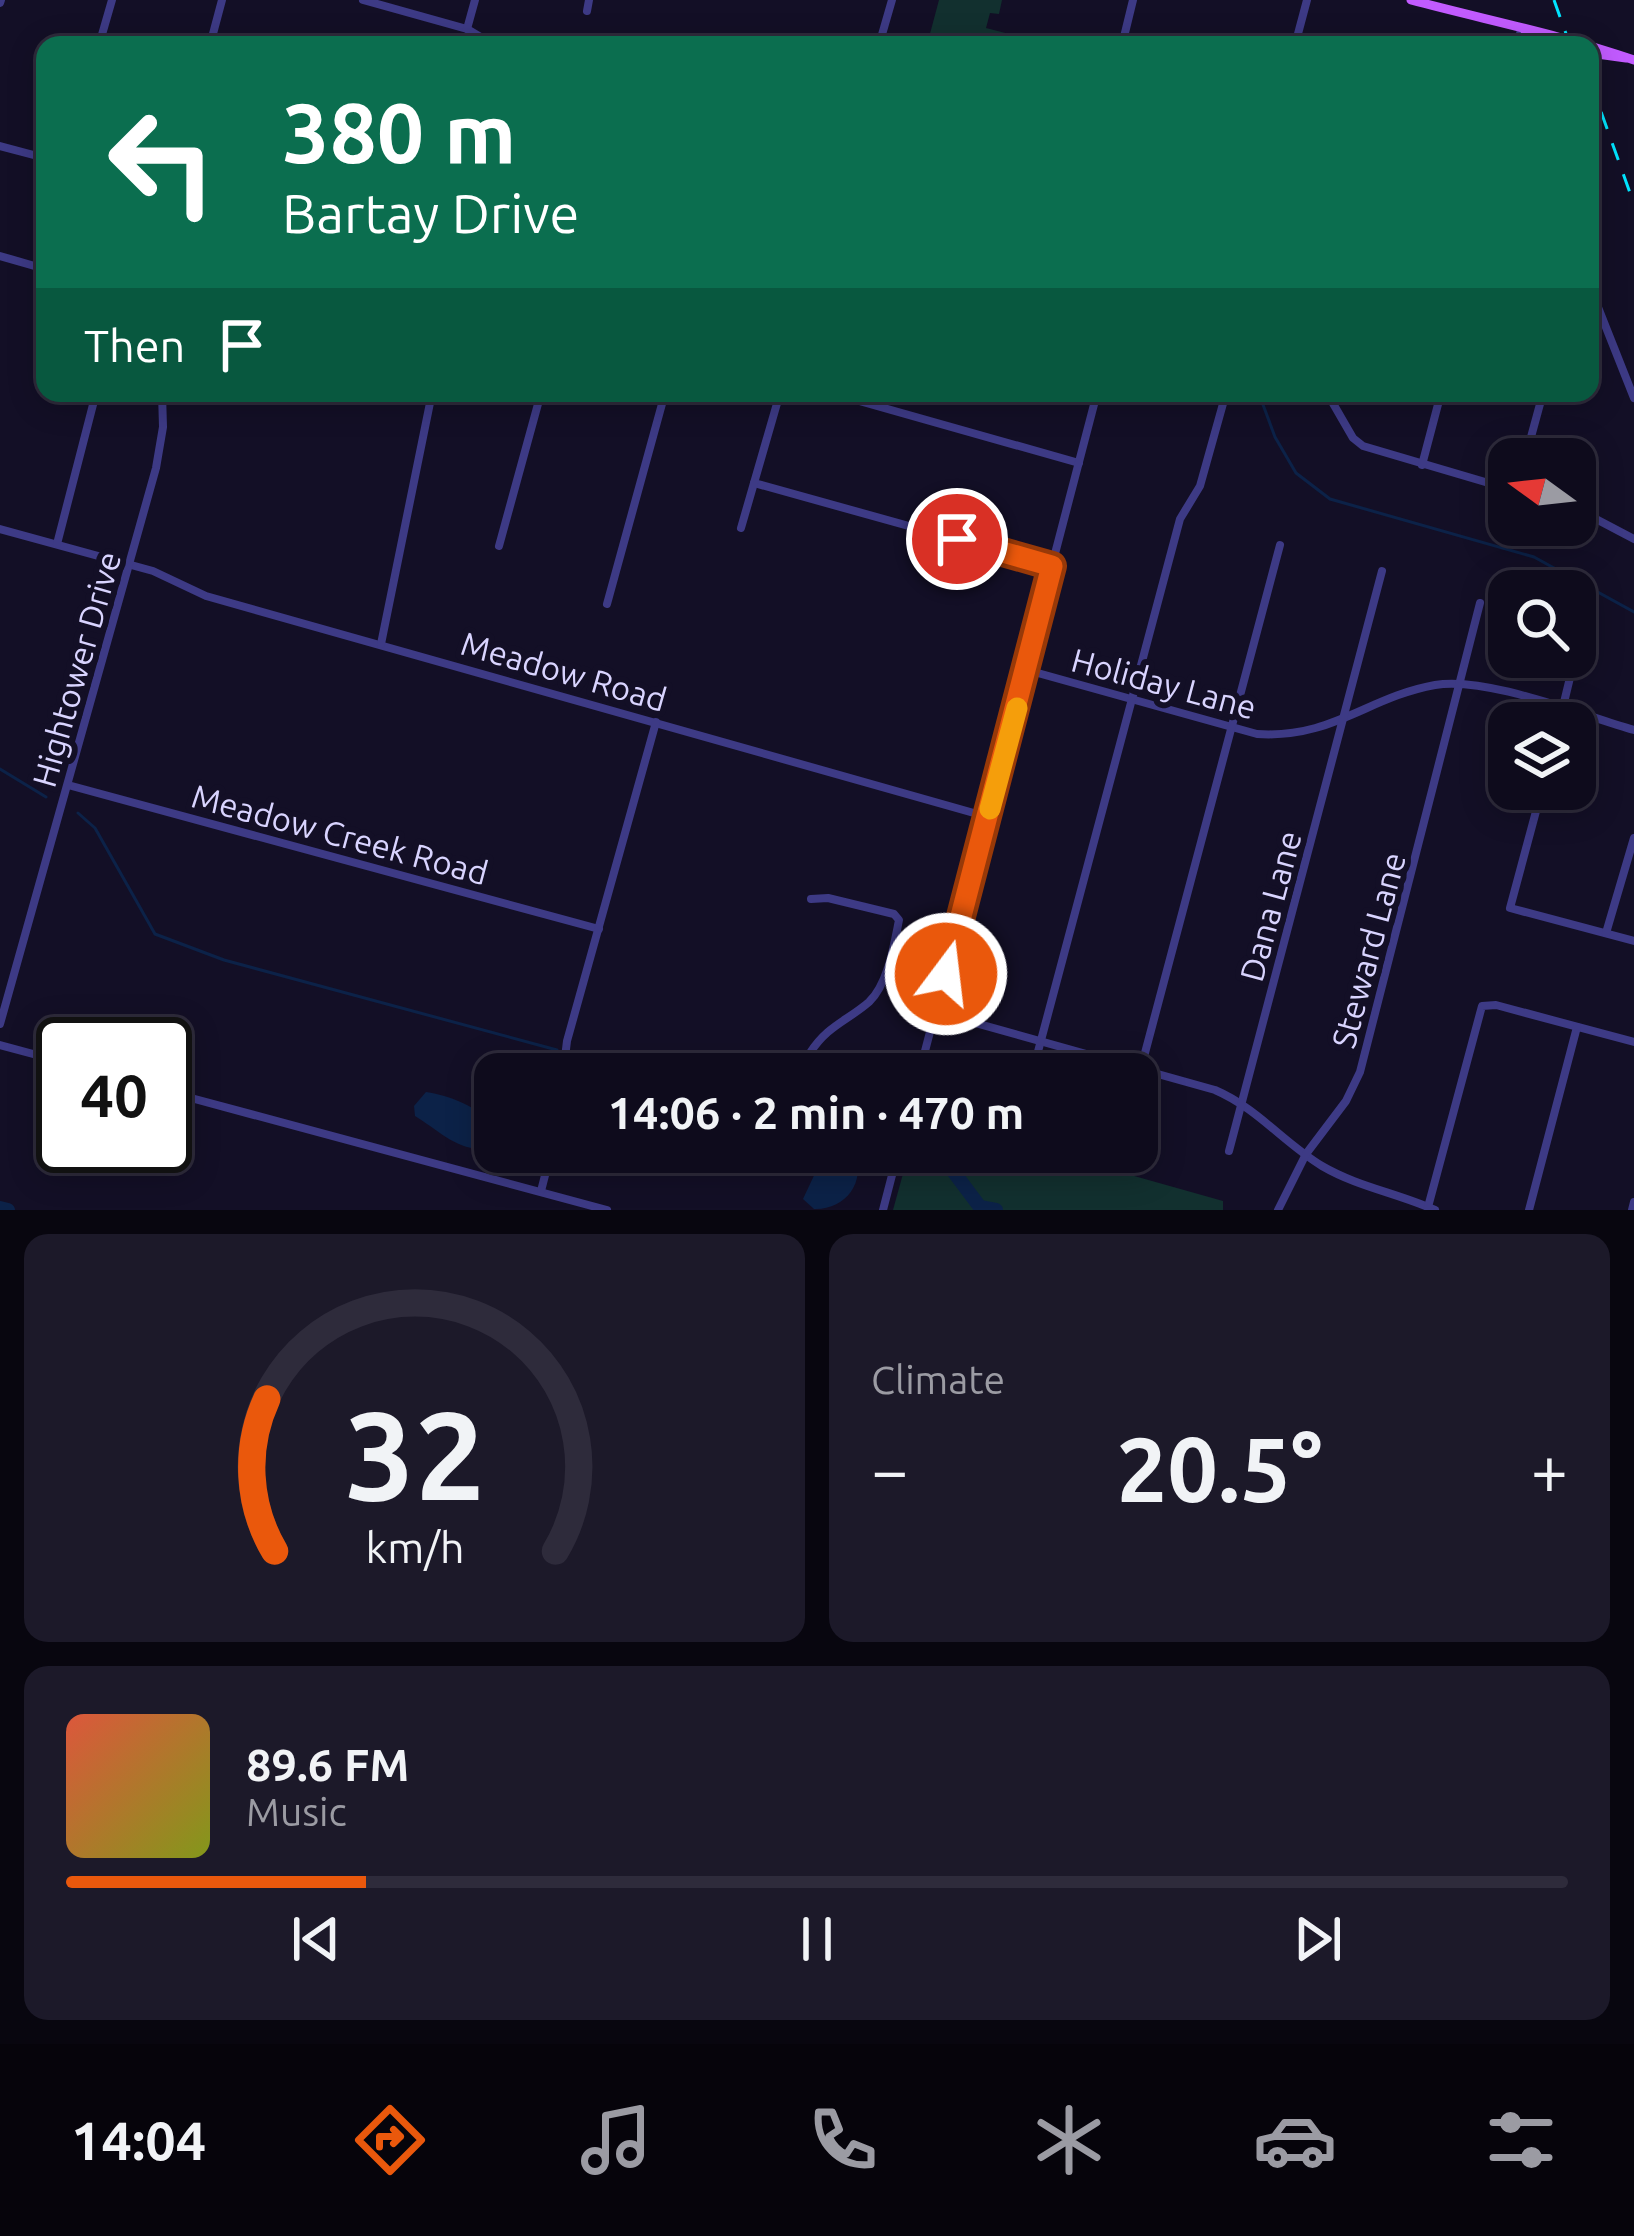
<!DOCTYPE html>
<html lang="en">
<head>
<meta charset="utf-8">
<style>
	:root { --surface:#0e0b1c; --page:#1c1929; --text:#f1f3f6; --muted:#9b9ba3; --line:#2e2b3b; --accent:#ea580c }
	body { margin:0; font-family:Ubuntu,sans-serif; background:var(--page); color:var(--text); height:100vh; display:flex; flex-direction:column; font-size:45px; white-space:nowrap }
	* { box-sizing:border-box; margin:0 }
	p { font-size:39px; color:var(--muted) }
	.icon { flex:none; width:66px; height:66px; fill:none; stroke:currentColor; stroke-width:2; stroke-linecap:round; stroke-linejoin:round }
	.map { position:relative; height:1210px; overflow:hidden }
	.side { display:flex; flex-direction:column; gap:24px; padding:24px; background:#08060f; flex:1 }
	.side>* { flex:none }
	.banner { position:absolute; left:36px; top:36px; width:1563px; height:366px; border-radius:24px; box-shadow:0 6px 30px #0003,0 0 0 3px var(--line); background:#0b6e4f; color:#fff; overflow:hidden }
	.needle { width:78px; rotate:285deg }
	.tools { position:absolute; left:1488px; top:438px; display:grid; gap:24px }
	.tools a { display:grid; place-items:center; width:108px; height:108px; border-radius:24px; background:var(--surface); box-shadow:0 6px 30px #0003,0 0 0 3px var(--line); font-size:60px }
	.speed { position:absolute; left:36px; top:1017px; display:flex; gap:24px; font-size:60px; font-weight:700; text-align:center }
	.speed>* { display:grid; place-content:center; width:156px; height:156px; border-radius:50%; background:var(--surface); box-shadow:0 6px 30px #0003,0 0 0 3px var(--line); line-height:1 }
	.speed .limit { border:6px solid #111; border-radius:18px; background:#fff; color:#111 }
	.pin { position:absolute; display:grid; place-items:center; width:102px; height:102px; color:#fff; margin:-51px; border:6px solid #fff; border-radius:50%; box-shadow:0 3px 12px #0007 }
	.me { position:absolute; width:132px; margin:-66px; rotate:15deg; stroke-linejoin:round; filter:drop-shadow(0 0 9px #0008) }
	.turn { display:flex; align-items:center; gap:42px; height:252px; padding:0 48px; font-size:54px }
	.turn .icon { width:156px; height:156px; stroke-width:2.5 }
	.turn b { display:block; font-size:84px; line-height:102px }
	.then { display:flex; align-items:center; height:114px; padding:0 48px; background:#0003; gap:24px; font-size:45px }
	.big { font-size:90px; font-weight:700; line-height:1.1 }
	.side .widget { flex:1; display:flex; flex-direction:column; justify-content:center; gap:18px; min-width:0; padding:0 42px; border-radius:24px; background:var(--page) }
	.side .dial { align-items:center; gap:0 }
	.dial svg { height:312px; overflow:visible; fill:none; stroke:var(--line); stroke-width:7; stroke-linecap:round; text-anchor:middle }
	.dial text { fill:var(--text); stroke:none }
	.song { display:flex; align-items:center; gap:36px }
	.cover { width:144px; height:144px; border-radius:18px; background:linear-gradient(135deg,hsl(10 70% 55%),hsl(70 70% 35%)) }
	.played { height:12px; border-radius:6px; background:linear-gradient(90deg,var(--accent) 20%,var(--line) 20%) }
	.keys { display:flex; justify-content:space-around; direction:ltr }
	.heat { display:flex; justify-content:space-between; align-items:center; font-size:66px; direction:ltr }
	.side .tiles { flex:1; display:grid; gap:24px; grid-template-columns:1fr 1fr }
	.widget:last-child { grid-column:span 2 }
	.trip { position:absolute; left:474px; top:1053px; width:684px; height:120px; border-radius:24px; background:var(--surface); box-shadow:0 6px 30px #0003,0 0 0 3px var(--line); font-weight:700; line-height:120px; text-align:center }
	.tabs { display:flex; height:192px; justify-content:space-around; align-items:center; background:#06040b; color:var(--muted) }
	.tabs .icon { width:84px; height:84px }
	.tabs .on { color:var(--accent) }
	.tabs b { font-size:54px; color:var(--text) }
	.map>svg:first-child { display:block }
	.green { fill:#12302f }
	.water { fill:#0c2248 }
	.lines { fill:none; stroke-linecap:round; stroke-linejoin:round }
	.stream { stroke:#0c2248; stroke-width:3 }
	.river { stroke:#0c2248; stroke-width:14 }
	.minor { stroke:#3d3a85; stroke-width:8 }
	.major { stroke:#c25bff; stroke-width:9 }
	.rail { stroke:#00e5ff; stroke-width:3; stroke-dasharray:18 15; stroke-linecap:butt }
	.route-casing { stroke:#983908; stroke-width:30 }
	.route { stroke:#ea580c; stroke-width:21 }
	.slow { stroke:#f59e0b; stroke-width:21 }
	.labels { text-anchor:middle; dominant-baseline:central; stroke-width:12; stroke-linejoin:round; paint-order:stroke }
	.street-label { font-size:33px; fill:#d9d4ff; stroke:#130f26 }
</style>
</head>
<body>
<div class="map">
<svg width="1634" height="1210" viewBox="0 0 1634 1210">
	<rect width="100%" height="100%" fill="#130f26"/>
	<g class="green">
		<path d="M939,0H1002L999,14L990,13L986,28L1052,45H927Z"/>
		<path d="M909,1152H1049L1223,1201V1210H893Z"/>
	</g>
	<g class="water">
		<path d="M426,1092C451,1096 479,1107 495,1127L494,1146C463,1157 440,1131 415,1116L414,1106Z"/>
		<path d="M825,1152L854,1153C867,1182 845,1210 814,1209L803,1199Z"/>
	</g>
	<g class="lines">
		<g class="stream">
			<path d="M1252,393L1262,402L1275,437L1296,473L1330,499L1534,557L1634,612"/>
			<path d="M0,769L46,797"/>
			<path d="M78,813L95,828L155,934L224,960L557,1050"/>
			<path d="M577,1052L658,1074"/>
		</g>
		<g class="river">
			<path d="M930,1152L941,1155L980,1207L996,1210"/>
			<path d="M0,1208L8,1210"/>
		</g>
		<g class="minor">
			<path d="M363,0L467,29L494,45"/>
			<path d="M0,3L1,0"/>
			<path d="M587,11L589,0"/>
			<path d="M467,29L475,0"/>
			<path d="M99,45L112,0"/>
			<path d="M210,45L222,0"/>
			<path d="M879,45L892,0"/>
			<path d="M1122,45L1133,0"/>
			<path d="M1295,45L1307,0"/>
			<path d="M1517,45L1521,30"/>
			<path d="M0,146L45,158"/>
			<path d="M0,256L45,269"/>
			<path d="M1590,287L1634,398"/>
			<path d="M831,393L1079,463"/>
			<path d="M1327,393L1353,438L1363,446L1509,489"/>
			<path d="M1525,459L1543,393"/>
			<path d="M1422,465L1441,393"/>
			<path d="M754,483L1053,566"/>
			<path d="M1575,508L1634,539"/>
			<path d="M741,528L780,393"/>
			<path d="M0,529L153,571L206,596L988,817"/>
			<path d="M57,544L96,393"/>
			<path d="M499,546L541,393"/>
			<path d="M607,604L665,393"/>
			<path d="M381,644L432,393"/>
			<path d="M1027,670L1257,734C1332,739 1368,697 1435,685C1487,676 1581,715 1634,730"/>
			<path d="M1559,723L1575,657"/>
			<path d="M68,785L599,929"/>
			<path d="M1542,789L1510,908L1634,941"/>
			<path d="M811,899L828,898L894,914L899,920C894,945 888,984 869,1002C847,1021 827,1026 810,1053L811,1061L849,1074"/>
			<path d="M1606,933L1634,838"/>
			<path d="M936,1012L1215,1090C1257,1108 1284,1143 1322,1166C1358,1187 1397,1193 1435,1210"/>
			<path d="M0,1024L156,468L163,427L162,393"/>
			<path d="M0,1045L63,1062"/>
			<path d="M563,1074L567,1041L656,722"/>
			<path d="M919,1074L1097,393"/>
			<path d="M1032,1074L1180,519L1200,486L1226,393"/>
			<path d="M1137,1083L1280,545"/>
			<path d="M165,1091L607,1210"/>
			<path d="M1229,1151L1382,571"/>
			<path d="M541,1191L551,1152"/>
			<path d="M1428,1207L1482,1006L1496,1005L1634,1042"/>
			<path d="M883,1210L898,1152"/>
			<path d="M1278,1210L1306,1154L1346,1101L1360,1072L1480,603"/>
			<path d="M1529,1210L1577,1027"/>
			<path d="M1632,1210L1634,1202"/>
		</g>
		<g class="major">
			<path d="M1411,0C1486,20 1562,35 1634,60"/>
			<path d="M1525,31L1532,37L1562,45"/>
			<path d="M1590,53L1626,58"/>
		</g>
		<g class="rail">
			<path d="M1554,0L1570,45"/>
			<path d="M1590,81L1634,204"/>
		</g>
	</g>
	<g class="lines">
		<g class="route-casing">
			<path id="route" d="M946,974L1052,566L957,539"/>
		</g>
		<use href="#route" class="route"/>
		<path class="slow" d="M990,809L1017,708"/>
	</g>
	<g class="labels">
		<g class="street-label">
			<text transform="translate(76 669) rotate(-74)">Hightower Drive</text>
			<text transform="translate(564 671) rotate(16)">Meadow Road</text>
			<text transform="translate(1164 683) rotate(15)">Holiday Lane</text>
			<text transform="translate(340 834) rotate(15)">Meadow Creek Road</text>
			<text transform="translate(1270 906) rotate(-75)">Dana Lane</text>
			<text transform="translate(1368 950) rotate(-75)">Steward Lane</text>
		</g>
	</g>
</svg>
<div class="tools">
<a><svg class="needle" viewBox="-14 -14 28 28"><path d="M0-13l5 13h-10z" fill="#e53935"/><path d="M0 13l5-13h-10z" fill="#9b9ba3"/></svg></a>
<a><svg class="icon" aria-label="search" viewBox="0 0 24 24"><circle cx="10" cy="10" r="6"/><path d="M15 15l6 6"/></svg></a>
<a><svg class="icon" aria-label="layers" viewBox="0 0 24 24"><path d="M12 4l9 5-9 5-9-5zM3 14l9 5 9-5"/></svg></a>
</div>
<div class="speed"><div class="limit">40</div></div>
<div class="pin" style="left:957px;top:539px;background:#d93025"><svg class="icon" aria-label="arrive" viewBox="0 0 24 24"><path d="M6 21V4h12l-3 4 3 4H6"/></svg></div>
<svg class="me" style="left:946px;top:974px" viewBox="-20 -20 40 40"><circle r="17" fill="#ea580c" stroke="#fff" stroke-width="3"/><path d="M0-11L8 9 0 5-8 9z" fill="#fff"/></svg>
<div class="trip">14:06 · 2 min · 470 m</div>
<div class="banner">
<div class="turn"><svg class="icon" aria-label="left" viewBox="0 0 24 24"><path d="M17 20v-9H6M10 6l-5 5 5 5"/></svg><div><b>380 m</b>Bartay Drive</div></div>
<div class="then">Then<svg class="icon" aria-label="arrive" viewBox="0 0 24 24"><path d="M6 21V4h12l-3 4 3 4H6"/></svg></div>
</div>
</div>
<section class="side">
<div class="tiles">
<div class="widget dial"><svg viewBox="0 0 100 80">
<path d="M14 69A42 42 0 1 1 86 69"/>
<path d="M14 69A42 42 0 0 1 12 30" stroke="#ea580c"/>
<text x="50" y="56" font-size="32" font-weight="700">32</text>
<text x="50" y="72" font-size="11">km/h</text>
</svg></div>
<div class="widget"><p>Climate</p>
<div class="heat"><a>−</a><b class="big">20.5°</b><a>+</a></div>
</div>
<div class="widget">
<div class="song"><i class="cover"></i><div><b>89.6 FM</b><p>Music</p></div></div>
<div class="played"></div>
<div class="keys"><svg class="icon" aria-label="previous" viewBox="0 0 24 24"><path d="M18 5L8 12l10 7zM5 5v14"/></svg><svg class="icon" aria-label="pause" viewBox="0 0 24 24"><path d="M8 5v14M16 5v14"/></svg><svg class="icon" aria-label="next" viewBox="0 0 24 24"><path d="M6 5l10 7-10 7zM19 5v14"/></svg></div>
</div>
</div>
</section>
<nav class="tabs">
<b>14:04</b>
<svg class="icon on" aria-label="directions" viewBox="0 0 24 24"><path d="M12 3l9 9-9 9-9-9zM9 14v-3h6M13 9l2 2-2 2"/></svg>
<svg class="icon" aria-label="music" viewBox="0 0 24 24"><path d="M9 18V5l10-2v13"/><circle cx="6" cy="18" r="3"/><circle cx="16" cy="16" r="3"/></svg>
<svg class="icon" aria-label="phone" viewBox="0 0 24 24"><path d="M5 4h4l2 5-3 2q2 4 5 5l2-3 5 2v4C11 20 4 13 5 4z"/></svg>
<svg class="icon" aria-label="climate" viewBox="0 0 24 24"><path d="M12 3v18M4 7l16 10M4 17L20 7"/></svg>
<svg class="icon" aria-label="car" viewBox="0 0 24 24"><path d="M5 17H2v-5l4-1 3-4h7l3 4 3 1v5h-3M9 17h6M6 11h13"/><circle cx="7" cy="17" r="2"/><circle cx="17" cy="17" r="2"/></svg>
<svg class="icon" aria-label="filters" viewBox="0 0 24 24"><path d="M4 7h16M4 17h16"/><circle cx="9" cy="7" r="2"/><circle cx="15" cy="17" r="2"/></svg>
</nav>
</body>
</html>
